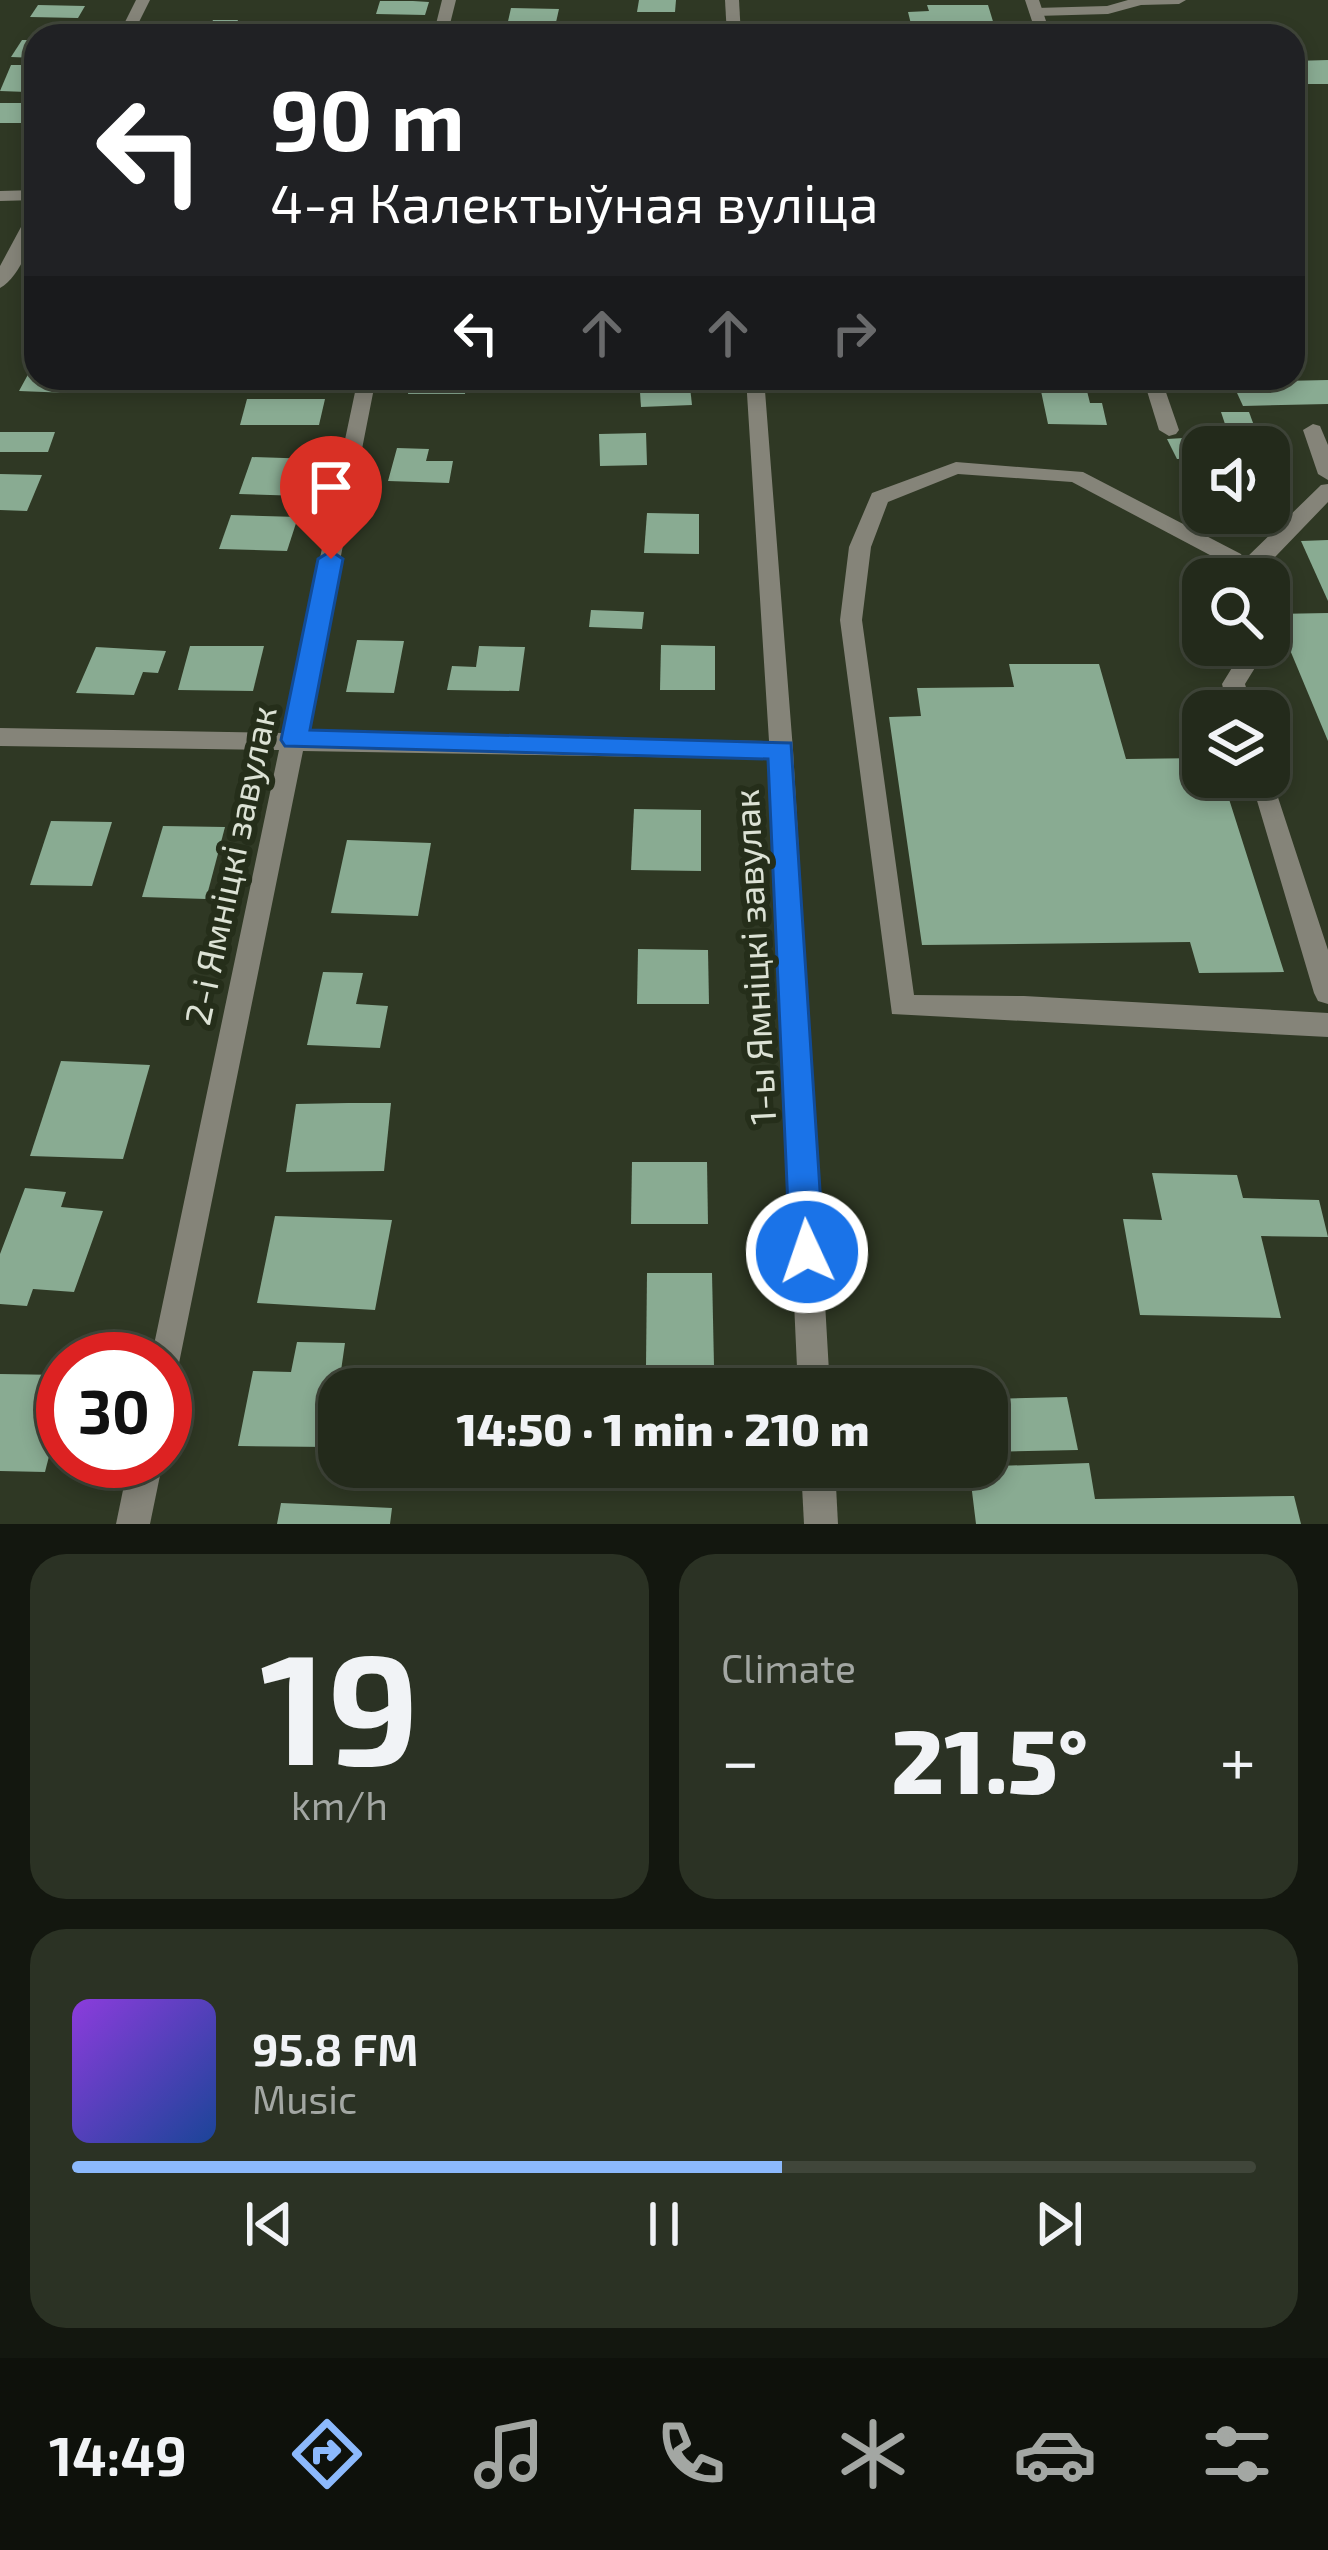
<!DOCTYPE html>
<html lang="en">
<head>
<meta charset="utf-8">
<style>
	:root { --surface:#232a1b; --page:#2b3224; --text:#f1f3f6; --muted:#a3a7a3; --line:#40463a; --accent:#8cb9fc }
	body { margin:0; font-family:"Exo 2",sans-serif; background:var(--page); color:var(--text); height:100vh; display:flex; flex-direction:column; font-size:45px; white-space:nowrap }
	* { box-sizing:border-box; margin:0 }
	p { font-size:39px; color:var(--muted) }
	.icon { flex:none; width:66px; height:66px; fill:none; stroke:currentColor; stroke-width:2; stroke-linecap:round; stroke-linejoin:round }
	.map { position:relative; height:1524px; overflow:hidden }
	.details { display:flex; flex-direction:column; gap:30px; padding:30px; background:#13170f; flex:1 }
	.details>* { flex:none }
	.guide { position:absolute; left:24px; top:24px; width:1281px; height:366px; border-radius:36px; box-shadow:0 6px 18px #0003,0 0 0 3px var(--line); background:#202124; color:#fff; overflow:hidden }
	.buttons { position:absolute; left:1182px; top:426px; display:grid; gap:24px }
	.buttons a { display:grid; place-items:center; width:108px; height:108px; border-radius:24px; background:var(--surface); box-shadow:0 6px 18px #0003,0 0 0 3px var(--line); font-size:60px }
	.speed { position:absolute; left:36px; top:1332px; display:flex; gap:24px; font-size:60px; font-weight:700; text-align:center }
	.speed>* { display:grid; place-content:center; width:156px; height:156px; border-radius:50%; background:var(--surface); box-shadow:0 6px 18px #0003,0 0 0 3px var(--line); line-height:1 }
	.speed .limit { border:18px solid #d22; background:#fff; color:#111 }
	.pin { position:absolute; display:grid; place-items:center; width:102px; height:102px; color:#fff; margin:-123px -51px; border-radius:50% 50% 50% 0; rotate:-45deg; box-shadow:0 0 12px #0007 }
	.pin .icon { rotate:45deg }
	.me { position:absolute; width:132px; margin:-66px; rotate:357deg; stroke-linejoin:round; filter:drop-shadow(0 0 9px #0008) }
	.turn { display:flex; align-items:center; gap:42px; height:252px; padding:0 48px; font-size:54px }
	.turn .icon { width:156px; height:156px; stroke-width:2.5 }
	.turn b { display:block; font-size:84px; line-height:102px }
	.lanes { display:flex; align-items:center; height:114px; padding:0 48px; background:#0003; justify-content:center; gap:60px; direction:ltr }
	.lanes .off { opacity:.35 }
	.big { font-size:90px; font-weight:800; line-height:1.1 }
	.details .tile { flex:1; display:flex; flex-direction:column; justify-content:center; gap:18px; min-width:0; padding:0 42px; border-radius:36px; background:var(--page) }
	.details .dial { align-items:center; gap:0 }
	.dial b { font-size:156px; line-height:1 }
	.song { display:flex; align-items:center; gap:36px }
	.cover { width:144px; height:144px; border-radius:18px; background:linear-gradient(135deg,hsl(270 70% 55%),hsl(220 70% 35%)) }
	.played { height:12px; border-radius:6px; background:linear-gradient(90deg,var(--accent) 60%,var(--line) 60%) }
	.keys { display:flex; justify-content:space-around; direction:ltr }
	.heat { display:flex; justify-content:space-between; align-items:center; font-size:66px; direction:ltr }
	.details .tiles { flex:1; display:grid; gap:30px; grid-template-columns:1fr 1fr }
	.tile:last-child { grid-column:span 2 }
	.trip { position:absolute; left:318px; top:1368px; width:690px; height:120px; border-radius:36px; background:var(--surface); box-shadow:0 6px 18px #0003,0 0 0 3px var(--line); font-weight:800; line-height:120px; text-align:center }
	.tab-bar { display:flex; height:192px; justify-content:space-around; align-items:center; background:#0e110b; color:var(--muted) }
	.tab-bar .icon { width:84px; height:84px }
	.tab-bar .on { color:var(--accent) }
	.tab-bar b { font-size:54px; color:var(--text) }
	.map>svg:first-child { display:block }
	.building { fill:#89ab92 }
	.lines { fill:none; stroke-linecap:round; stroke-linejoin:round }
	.service { fill:#858479; fill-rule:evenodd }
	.minor { fill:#858479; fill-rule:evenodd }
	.route { fill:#1a73e8; stroke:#114b97; stroke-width:3 }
	.labels { text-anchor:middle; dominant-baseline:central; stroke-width:12; stroke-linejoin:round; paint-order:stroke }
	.street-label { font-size:36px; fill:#dce2d5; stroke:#252e1a }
</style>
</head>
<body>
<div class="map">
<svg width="1328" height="1524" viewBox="0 0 1328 1524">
	<rect width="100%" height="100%" fill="#2f3824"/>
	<g class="building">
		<path d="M639,0H676L675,12H637Z"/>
		<path d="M380,1H413L429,2L425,15L376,14Z"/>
		<path d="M38,5L85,6L78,18L30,17Z"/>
		<path d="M927,5H988L995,28H912L908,12L929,11Z"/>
		<path d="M511,8L559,9L554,31L506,30Z"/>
		<path d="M213,20H238L231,36H187L191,28H209Z"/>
		<path d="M374,22H425L422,36H371Z"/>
		<path d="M633,22L677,26L676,36L632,33Z"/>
		<path d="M762,23H789L791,36H763Z"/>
		<path d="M1268,23L1276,36H1120L1114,25Z"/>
		<path d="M22,40H36V58L11,57Z"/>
		<path d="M1328,60V84H1297L1293,61Z"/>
		<path d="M11,65H36V85L27,92L0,91Z"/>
		<path d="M0,103H34L22,123H0Z"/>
		<path d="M31,369H36V378H76L69,393L19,391Z"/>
		<path d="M410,378H466L465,394H408Z"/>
		<path d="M639,378H689L692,405L641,407Z"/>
		<path d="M1328,380V404L1243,406L1232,382Z"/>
		<path d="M1041,391H1087L1090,403H1102L1107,425L1048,424Z"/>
		<path d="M247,399H325L319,425H240Z"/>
		<path d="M1221,412H1249L1256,431L1227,430Z"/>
		<path d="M0,432H55L48,452H0Z"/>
		<path d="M646,433L647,465L600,466L599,434Z"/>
		<path d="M1201,437L1206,447L1203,458L1177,459L1167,439Z"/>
		<path d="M397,448L429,449L426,461H453L449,483L388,481Z"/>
		<path d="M252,457L314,459L303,496L239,494Z"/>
		<path d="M0,474L42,475L27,511L0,510Z"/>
		<path d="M647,513L699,514V554L644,553Z"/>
		<path d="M231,515L298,517L287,551L219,549Z"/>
		<path d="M1328,540V601L1301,541Z"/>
		<path d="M591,610L644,612L642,629L589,627Z"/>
		<path d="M1328,613V741L1275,614Z"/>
		<path d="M357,640L404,641L394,693L346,692Z"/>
		<path d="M661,645L715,646V690H660Z"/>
		<path d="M190,646H264L253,691L178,690Z"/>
		<path d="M479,646L525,647L519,691L447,690L452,666L476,667Z"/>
		<path d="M96,647L166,651L158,673L143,672L134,695L76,693Z"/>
		<path d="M1009,664H1099L1126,759L1203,758V777H1222L1284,972L1199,973L1190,942L922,945L889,717L921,716L917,688L1014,687Z"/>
		<path d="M634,809L701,810V871L631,870Z"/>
		<path d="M51,821L112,822L92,886L30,885Z"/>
		<path d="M163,826L225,827L206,899L142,897Z"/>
		<path d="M347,840L431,843L418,916L331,913Z"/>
		<path d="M638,949L708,950L709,1004H637Z"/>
		<path d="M323,972L363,973L356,1004L388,1006L380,1048L307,1045Z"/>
		<path d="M61,1061L150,1065L123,1159L30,1156Z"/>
		<path d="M348,1103H391L384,1171L286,1172L296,1104Z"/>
		<path d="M632,1162H707L708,1224H631Z"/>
		<path d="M1152,1173L1237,1175L1243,1198L1319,1200L1328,1237L1261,1236L1281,1318L1140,1315L1123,1219L1162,1220Z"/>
		<path d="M25,1188L66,1192L61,1207L103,1211L74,1292L33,1289L27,1306L0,1304V1254Z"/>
		<path d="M275,1216L392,1220L375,1310L257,1303Z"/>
		<path d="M647,1273H712L714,1366H646Z"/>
		<path d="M297,1342L345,1343L330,1447L238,1446L253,1371L291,1372Z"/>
		<path d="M0,1374L63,1375V1401L45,1472L0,1471Z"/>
		<path d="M1067,1397L1078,1450L987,1452V1399Z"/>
		<path d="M1089,1463L1095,1499L1294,1496L1301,1524H976L969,1467Z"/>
		<path d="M281,1503L350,1506L392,1508L390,1524H277Z"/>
	</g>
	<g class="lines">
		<g class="service">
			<path d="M1128,0H1186L1179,4L1141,5L1108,14L1036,16L1029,12L1036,8L1107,6Z"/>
			<path d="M1313,424L1320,426L1328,445V480L1318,474L1303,430Z"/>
			<path d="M956,462L1083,472L1241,554L1244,560L1321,485L1328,484V502L1254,579H1232L1225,563L1072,482L958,474L888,502L871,547L862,620L914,995L1024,996L1328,1013V1037L892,1014L840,620L849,547L872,493Z"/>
			<path d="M1246,645H1269L1245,684L1253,711H1229L1222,684Z"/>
			<path d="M1269,770L1328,950V1004L1318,1001L1314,993L1250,777H1269Z"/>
		</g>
		<g class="minor">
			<path d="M136,0H150L132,36H118Z"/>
			<path d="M442,0H456L447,36H433Z"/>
			<path d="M725,0H739L741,36H727Z"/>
			<path d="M1025,0H1039L1051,36H1037Z"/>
			<path d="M36,190V200L0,201V191Z"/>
			<path d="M36,209C36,233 22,276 0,288V266L28,214Z"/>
			<path d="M358,378H376L306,733L769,741L746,378H764L793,750L830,1389H798L769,759L303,751L176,1378L165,1383V1359H151L279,750L0,746V728L283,733Z"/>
			<path d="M1143,378H1161L1179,430L1176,434L1169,436L1159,430Z"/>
			<path d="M129,1461H163L150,1524H116Z"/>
			<path d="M801,1467H835L838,1524H804Z"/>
		</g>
	</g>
	<path class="route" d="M331,551L343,559L310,730L791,743L824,1252L819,1263L807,1268L795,1263L790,1252L768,759L285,746L281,740L318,559Z"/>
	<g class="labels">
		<g class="street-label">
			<text transform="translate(229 865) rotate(-78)">2-і Ямніцкі завулак</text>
			<text transform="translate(753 957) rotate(-93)">1-ы Ямніцкі завулак</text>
		</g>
	</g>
</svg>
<div class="buttons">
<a><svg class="icon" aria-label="sound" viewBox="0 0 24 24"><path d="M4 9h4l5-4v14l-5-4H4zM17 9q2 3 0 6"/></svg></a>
<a><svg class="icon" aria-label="search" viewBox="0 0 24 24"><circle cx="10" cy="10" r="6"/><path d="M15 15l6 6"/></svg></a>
<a><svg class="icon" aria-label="layers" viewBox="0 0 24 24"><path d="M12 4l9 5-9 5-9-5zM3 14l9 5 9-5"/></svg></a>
</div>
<div class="speed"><div class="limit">30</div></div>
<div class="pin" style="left:331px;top:559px;background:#d93025"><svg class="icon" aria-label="arrive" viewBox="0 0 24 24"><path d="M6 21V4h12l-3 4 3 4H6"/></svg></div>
<svg class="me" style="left:807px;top:1252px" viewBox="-20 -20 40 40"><circle r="17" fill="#1a73e8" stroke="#fff" stroke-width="3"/><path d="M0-11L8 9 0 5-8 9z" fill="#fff"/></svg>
<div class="trip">14:50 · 1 min · 210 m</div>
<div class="guide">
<div class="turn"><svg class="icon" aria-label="left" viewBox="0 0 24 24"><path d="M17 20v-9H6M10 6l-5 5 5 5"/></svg><div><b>90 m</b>4-я Калектыўная вуліца</div></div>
<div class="lanes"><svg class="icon" aria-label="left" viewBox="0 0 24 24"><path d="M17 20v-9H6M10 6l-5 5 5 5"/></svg><svg class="icon off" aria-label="ahead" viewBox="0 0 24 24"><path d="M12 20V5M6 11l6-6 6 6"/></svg><svg class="icon off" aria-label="ahead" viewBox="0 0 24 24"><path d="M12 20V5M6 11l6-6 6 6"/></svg><svg class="icon off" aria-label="right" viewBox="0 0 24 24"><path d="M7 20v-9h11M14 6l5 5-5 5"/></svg></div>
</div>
</div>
<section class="details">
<div class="tiles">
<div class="tile dial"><b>19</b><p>km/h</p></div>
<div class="tile"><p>Climate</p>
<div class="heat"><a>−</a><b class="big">21.5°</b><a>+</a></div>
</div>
<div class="tile">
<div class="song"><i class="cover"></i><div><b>95.8 FM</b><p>Music</p></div></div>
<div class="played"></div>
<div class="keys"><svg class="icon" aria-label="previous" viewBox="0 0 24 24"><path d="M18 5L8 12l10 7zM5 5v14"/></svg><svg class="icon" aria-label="pause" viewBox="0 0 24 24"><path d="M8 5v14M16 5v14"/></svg><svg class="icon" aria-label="next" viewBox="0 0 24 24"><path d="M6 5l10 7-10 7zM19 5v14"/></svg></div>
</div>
</div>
</section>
<nav class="tab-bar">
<b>14:49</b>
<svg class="icon on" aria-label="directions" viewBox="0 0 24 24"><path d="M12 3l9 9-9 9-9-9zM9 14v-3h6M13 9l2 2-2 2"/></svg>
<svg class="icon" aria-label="music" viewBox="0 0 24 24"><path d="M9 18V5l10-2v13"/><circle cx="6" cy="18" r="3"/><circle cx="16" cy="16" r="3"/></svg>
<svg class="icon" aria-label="phone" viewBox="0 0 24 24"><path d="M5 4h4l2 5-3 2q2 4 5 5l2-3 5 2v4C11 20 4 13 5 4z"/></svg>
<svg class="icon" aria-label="climate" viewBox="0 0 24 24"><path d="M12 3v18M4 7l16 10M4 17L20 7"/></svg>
<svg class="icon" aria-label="car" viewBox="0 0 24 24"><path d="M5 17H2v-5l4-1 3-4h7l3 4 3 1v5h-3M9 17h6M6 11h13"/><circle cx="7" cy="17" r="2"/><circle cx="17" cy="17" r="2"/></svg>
<svg class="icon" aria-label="filters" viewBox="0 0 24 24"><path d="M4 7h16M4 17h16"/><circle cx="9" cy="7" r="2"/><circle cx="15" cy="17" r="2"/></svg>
</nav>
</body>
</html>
